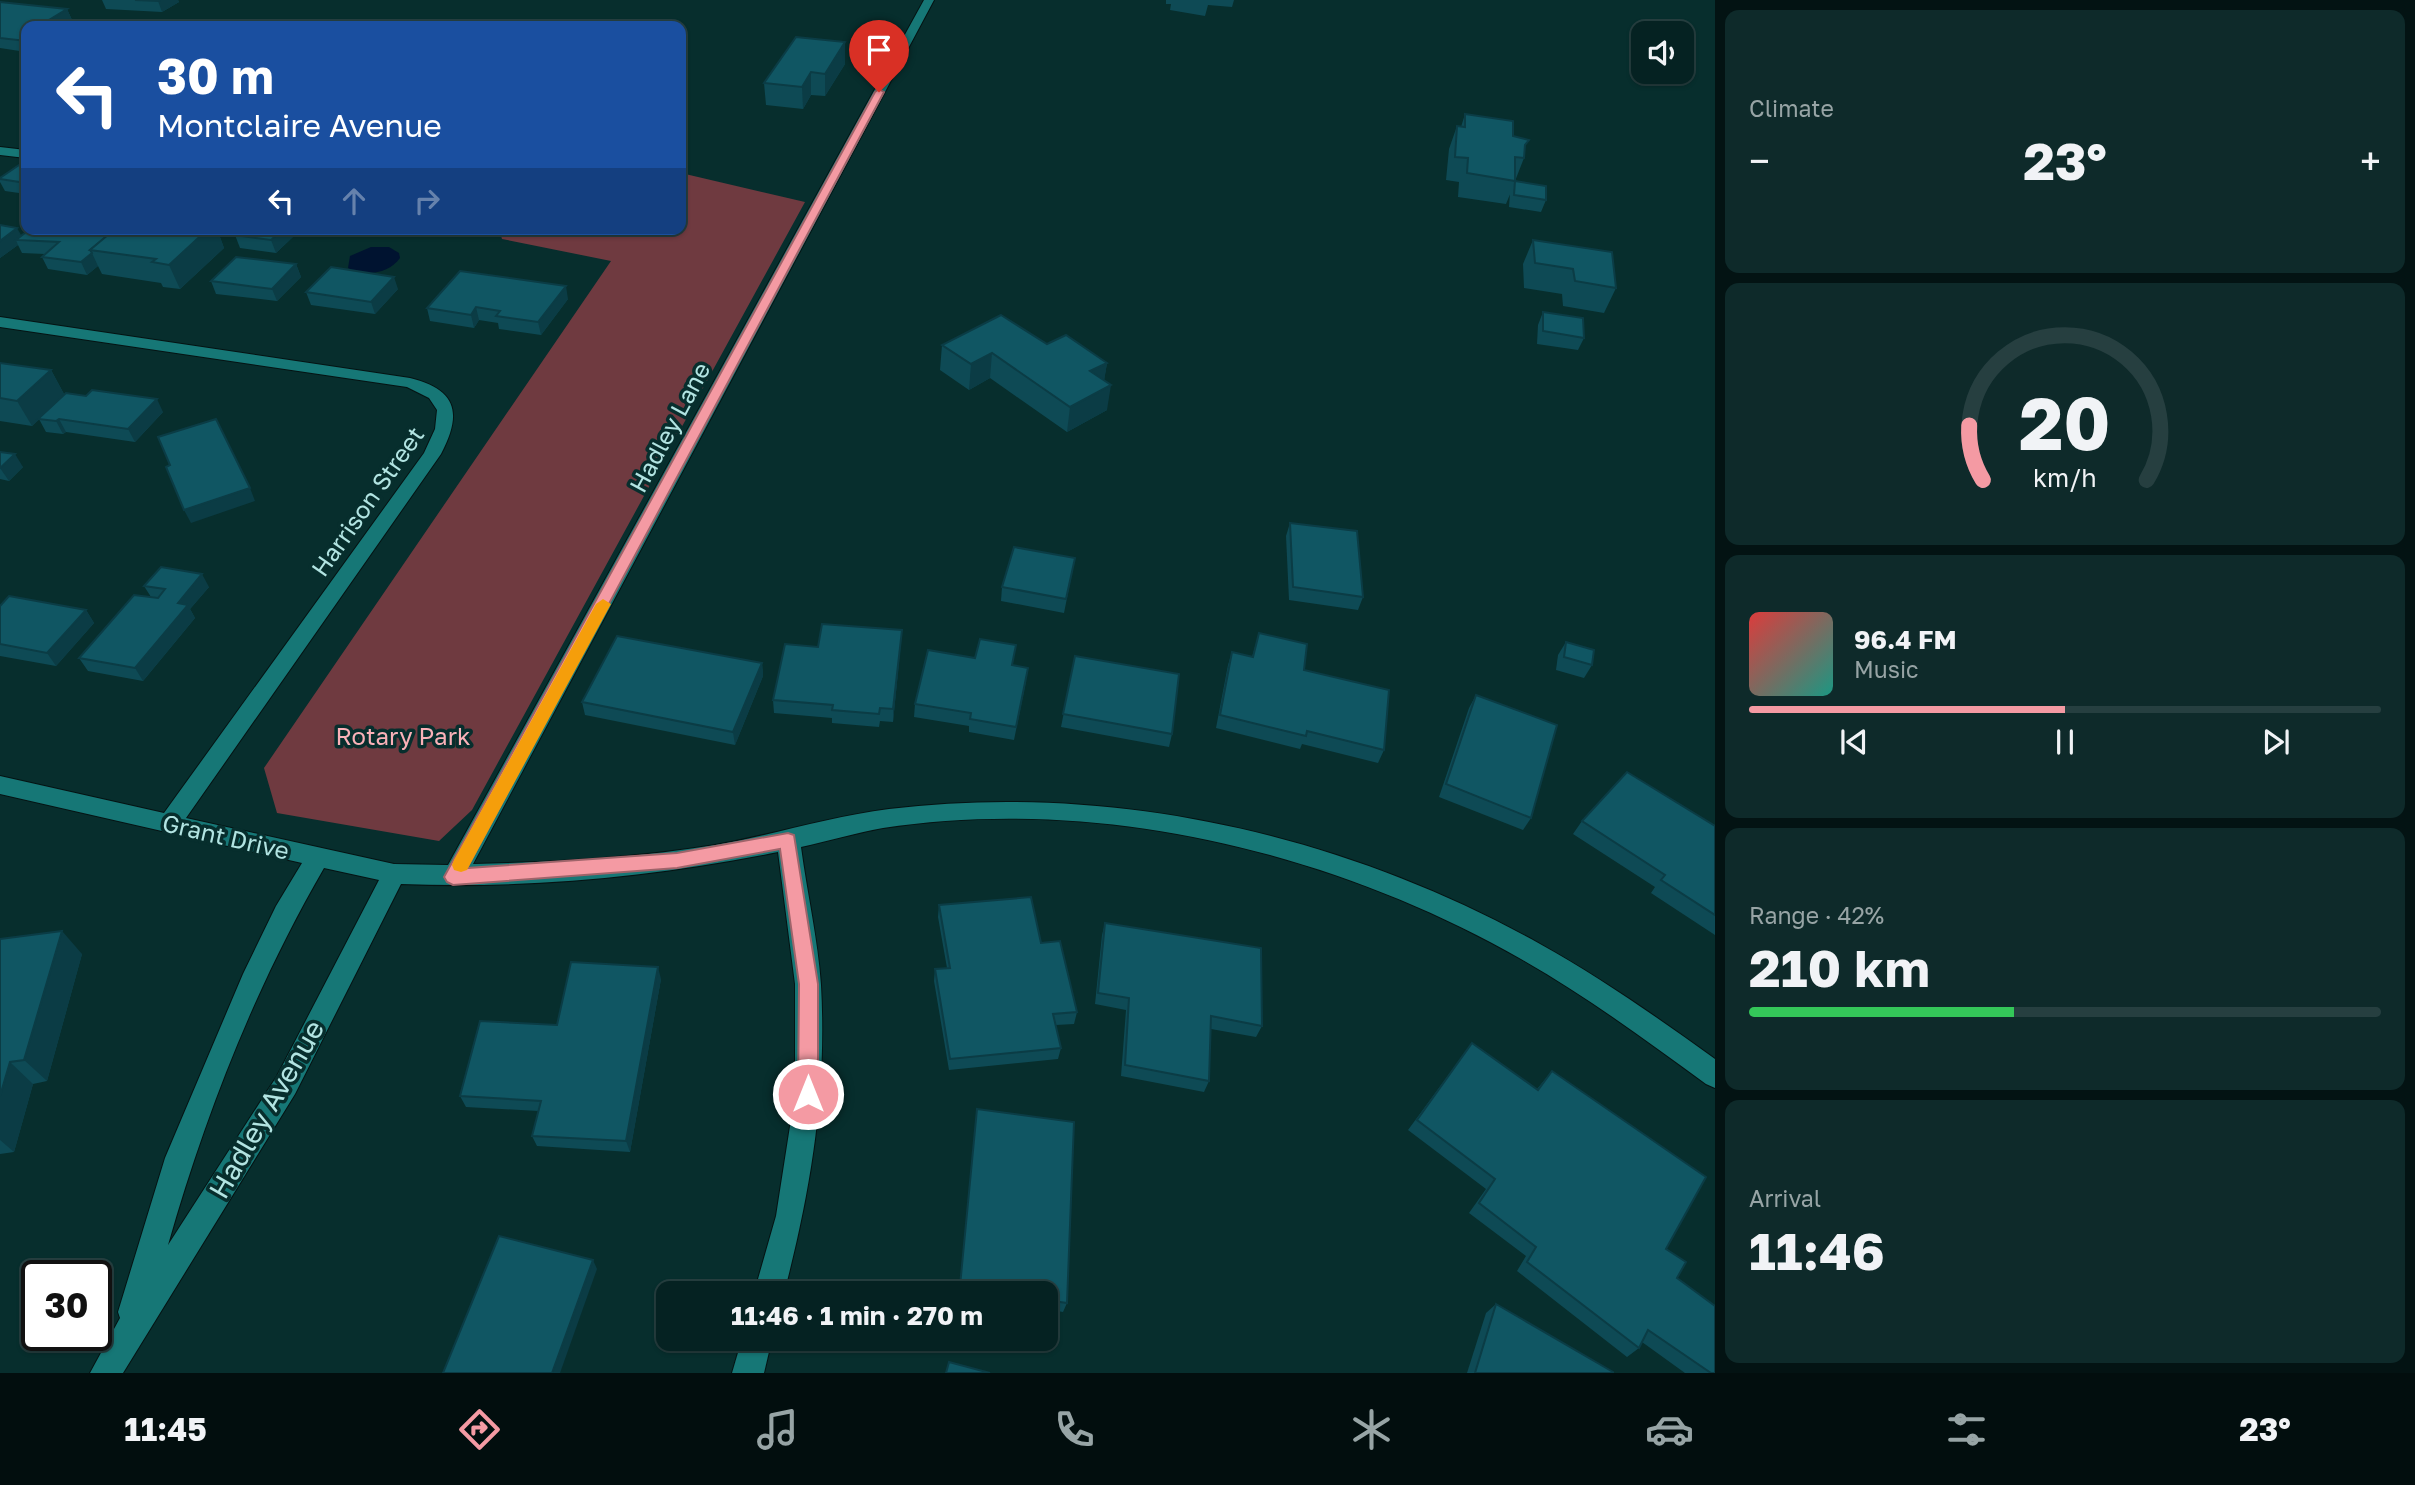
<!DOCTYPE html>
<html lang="en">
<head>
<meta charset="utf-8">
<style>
	:root { --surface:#052222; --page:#0e2a2a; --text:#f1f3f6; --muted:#97a4a5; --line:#263f40; --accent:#f49aa3 }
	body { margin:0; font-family:"Golos Text",sans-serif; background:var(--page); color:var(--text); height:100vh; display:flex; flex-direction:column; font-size:26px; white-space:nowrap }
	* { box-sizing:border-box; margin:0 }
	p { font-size:23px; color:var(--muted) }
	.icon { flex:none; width:38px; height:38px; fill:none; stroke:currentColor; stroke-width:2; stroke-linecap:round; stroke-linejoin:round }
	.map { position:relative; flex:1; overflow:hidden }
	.sheet { display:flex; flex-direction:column; gap:10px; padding:10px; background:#031313; width:700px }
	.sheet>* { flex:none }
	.guide { position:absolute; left:21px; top:21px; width:665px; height:214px; border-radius:14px; box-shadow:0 2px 5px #0004,0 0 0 2px var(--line); background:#1a4fa0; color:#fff; overflow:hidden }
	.controls { position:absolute; left:1631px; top:21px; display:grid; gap:14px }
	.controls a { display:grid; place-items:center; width:63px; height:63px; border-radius:14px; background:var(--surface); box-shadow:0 2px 5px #0004,0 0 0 2px var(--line); font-size:35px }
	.speed { position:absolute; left:21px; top:1260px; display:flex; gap:14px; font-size:35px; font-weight:700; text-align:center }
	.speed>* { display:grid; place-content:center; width:91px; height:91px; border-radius:50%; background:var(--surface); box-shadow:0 2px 5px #0004,0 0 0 2px var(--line); line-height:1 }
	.speed .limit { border:4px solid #111; border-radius:10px; background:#fff; color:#111 }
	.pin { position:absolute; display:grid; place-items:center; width:60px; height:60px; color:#fff; margin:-72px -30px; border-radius:50% 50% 50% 0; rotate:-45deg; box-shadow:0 0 7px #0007 }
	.pin .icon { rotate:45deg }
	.me { position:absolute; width:77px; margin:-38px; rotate:0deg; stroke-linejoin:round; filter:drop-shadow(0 0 5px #0008) }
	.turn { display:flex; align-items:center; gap:24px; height:147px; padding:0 21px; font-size:32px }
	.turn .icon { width:91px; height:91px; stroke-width:2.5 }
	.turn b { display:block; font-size:49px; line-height:60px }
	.lanes { display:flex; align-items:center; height:66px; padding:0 21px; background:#0003; justify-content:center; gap:35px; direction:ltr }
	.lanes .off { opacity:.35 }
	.big { font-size:52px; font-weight:700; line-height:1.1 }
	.sheet .card { flex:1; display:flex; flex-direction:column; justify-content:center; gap:10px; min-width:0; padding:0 24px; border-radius:14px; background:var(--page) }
	.sheet .dial { align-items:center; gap:0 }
	.dial svg { height:182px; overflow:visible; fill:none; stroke:var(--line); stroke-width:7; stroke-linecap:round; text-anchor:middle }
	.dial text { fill:var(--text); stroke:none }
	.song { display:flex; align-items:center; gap:21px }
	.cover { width:84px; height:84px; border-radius:10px; background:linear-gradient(135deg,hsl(0 70% 55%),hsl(170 70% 35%)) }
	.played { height:7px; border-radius:4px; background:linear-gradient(90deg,var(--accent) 50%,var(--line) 50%) }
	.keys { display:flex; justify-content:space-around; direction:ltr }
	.heat { display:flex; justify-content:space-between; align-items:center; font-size:38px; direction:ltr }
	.charge { height:10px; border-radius:5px; background:linear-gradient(90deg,#34c759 42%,var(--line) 0) }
	.trip { position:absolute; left:656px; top:1281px; width:402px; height:70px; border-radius:14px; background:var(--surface); box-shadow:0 2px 5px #0004,0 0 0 2px var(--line); font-weight:700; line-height:70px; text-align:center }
	.tabs { display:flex; height:112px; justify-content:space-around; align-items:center; background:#020e0e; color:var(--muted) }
	.tabs .icon { width:49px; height:49px }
	.tabs .current { color:var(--accent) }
	.tabs b { font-size:32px; color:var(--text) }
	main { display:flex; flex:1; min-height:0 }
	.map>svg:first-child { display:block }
	.green { fill:#6f3a40 }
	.water { fill:#001330 }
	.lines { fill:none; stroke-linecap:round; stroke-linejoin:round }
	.street-casing { stroke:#051313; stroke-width:2 }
	.street { fill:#167776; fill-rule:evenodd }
	.wall { fill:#0e4a55 }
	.shaded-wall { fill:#0b3c45 }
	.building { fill:#105663; stroke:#0b3c45; stroke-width:2 }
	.route { fill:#f49aa3; stroke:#9f646a; stroke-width:2 }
	.slow { fill:#f59e0b }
	.labels { text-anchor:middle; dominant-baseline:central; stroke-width:7; stroke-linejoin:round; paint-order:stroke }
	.street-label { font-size:24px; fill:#b2e4e2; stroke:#072e2d }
	.park-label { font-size:24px; fill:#fab1b8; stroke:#072e2d }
	.near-street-label { font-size:28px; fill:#b2e4e2; stroke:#072e2d }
</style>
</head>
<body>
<main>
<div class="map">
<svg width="1715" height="1373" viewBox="0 0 1715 1373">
	<rect width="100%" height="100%" fill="#072e2d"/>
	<path class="green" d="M681,173L805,202L472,810L439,841L277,813L264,768L611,261L502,239L499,229H681Z"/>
	<path class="water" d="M371,247H389L399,253L400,258C389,274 364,277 348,268L350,256Z"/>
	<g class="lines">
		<g class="street-casing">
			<g id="street">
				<path d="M924,0H934L473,864C554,862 636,858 715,845C773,835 832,816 889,809C1113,782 1343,834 1540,944C1601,978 1658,1018 1715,1059V1088L1706,1084C1646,1040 1586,996 1521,959C1333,852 1100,795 883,828C855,833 828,841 801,847C807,893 818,939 821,985C827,1092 811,1190 784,1293H754L776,1216L795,1094V984L778,852C655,877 525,889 401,884L295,1094L123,1373H90L120,1318L118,1312L165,1158L243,974L276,906L302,863L0,794V776L164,813L424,453L435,429L437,410L429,398L407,387L0,327V317L410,378C458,390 462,414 441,454L186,818L394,864L448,865ZM324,868L379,880L277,1076L168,1245C205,1115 256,985 324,868Z"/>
				<path d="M0,147L26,150V158L0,155Z"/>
				<path d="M742,1339H772L764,1373H732Z"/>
			</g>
		</g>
		<use href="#street" class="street"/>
	</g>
	<g class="wall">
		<path d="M102,0H178L179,2L162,12L106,9Z"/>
		<path d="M1166,0H1234L1232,7L1208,5L1205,16L1170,10L1171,4H1166Z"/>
		<path d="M0,2L67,9L72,20L61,26H26V52L0,48Z"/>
		<path d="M845,42V64L825,96L811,95L803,109L766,105L764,83Z"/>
		<path d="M1465,114L1513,136L1524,153V158L1515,181L1546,200L1541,212L1509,207L1510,193L1515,182L1506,204L1458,197L1459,182L1446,180L1449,149L1457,126L1461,127Z"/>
		<path d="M26,164V194L5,191L0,182V178Z"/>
		<path d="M0,225L21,236L30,229H62L63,232L71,233L113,231L115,229H217L224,248L180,289L163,287L161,283L102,274L98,266L87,275L48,269L42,257L45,254L22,253L18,245L0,258Z"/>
		<path d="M235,235H295L276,253L240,248Z"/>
		<path d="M1533,240L1616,288L1604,313L1563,306L1562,294L1524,288L1523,264Z"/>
		<path d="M296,264L301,277L277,301L216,294L211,281Z"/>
		<path d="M398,289L375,314L311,305L306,292Z"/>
		<path d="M568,299L541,335L499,329L498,323L479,320L474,328L430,321L427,308Z"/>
		<path d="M1543,312L1584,338L1578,350L1537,344L1538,325Z"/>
		<path d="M1047,344L1107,363L1104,380L1107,410L1067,432L990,378L969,390L940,370L942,345Z"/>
		<path d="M0,363L51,370L64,394L163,412L135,442L66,432L63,434L46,432L39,419L32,426L0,421Z"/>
		<path d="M0,452L23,467L9,481L0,479Z"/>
		<path d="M1290,523L1363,597L1358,610L1289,600L1286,536Z"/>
		<path d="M1075,558L1064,613L1001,601L1002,587Z"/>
		<path d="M144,586L209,587L190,609L195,618L143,681L88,671L79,658L151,597Z"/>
		<path d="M0,606L86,610L94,623L56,666L0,656Z"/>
		<path d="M902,630L893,722L880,721L879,727L832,723V718L774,713L773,700L818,647Z"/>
		<path d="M1259,633L1304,670L1384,750L1378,763L1302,744L1300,749L1216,728L1228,665L1232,652L1252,657Z"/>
		<path d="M1566,642L1592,665L1584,678L1556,670L1558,655Z"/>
		<path d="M1075,656L1172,734L1169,747L1061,727Z"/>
		<path d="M975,658L1013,665L1026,681L1014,740L969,732V726L914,717L915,704Z"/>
		<path d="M762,663L763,676L735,745L585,715L582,702Z"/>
		<path d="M1476,695L1531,818L1523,830L1439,797L1469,708Z"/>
		<path d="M1582,821L1715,826V935L1651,893L1655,887L1573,834Z"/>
		<path d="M939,905L1041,943L1077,1012L1074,1024L1056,1025L1061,1048L1058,1059L949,1070L934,981L935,969L947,968L938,917Z"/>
		<path d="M1105,923L1262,1026L1256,1037L1211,1029L1209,1081L1204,1092L1121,1076L1126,1010L1095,1004L1102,935Z"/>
		<path d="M0,939L82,954L47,1081L33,1084L14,1152L0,1154Z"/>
		<path d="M661,979L630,1152L537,1146L532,1136L538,1111L466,1107L460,1096L557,1025Z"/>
		<path d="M1472,1043L1537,1089L1552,1071L1666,1249L1677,1278L1715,1373H1685L1642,1342L1639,1348L1627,1357L1517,1271L1526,1256L1469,1213L1486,1189L1408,1130Z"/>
		<path d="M977,1109L1067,1303L1063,1312L1046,1309V1293H959Z"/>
		<path d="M1496,1304L1613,1373H1467L1486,1313Z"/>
	</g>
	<g class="shaded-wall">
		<path d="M160,0H178L179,2L162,12L158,1Z"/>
		<path d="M67,9L72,20L61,26H46L44,23Z"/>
		<path d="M845,42V64L825,96V74Z"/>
		<path d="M811,72V95L803,109L802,87Z"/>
		<path d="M17,228L24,240H16L18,245L0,258V241Z"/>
		<path d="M208,229H217L224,248L180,289L169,265Z"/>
		<path d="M283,229H293L295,235L276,253L271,240Z"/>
		<path d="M92,253L98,266L87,275L81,262Z"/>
		<path d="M296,264L301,277L277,301L272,289Z"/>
		<path d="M394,277L398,289L375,314L371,302Z"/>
		<path d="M566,286L568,299L541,335L538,322Z"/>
		<path d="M476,307L479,320L474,328L471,315Z"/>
		<path d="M992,353L990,378L969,390L971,364Z"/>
		<path d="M1107,363L1103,388L1090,371Z"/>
		<path d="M51,370L65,396L32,426L17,401Z"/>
		<path d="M1111,385L1107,410L1067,432L1070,407Z"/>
		<path d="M157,399L163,412L135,442L128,429Z"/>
		<path d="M59,419L66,432L63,434L56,421Z"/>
		<path d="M15,454L23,467L9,481L0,468Z"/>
		<path d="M250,488L255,501L191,523L184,510Z"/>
		<path d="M202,574L209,587L190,609L195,618L143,681L135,668L178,603Z"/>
		<path d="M86,610L94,623L56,666L47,653Z"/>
		<path d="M902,630L901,643L893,722V709Z"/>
		<path d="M762,663L763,676L735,745L733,732Z"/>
		<path d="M62,931L82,954L47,1081L24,1060Z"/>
		<path d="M658,967L661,979L630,1152L626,1141Z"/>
		<path d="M10,1062L33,1084L14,1152L0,1140V1096Z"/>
		<path d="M593,1260L597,1269L560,1373H552Z"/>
	</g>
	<g class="building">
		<path d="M135,0H160L158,1Z"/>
		<path d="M0,2L67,9L44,23L56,24L53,26H26V41L0,38Z"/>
		<path d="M796,37L845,42L825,74L811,72L802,87L764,83Z"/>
		<path d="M1465,114L1513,121V136L1529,140L1525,145L1524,158L1515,157V181L1467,173L1468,158L1455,157L1457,126L1465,127Z"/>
		<path d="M22,163L26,164V183L0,179V178Z"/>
		<path d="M1515,181L1546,186V200L1514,195Z"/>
		<path d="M0,225L17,228L0,241Z"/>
		<path d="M30,229H53L52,230L71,233L75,229H102L113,231L90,250L92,253L81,262L42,257L59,242L16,240Z"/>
		<path d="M115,229H208L169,265L152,262L156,259L90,250Z"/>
		<path d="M242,229H283L271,240L235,235Z"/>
		<path d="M1533,240L1612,252L1616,288L1575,281L1573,269L1535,263Z"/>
		<path d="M236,257L296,264L272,289L211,281Z"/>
		<path d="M331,267L394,277L371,302L306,292Z"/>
		<path d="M460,271L566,286L538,322L496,316L500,311L476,307L471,315L427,308Z"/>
		<path d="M1543,312L1583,318L1584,338L1543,331Z"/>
		<path d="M1001,315L1047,344L1066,335L1107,363L1090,371L1111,385L1070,407L992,353L971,364L942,345Z"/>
		<path d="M0,363L51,370L17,401L0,398Z"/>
		<path d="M92,390L157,399L128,429L59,419L56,421L38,419L66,393L86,396Z"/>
		<path d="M216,419L250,488L184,510L166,467L170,465L158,437Z"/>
		<path d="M0,452L15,454L0,468Z"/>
		<path d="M1290,523L1357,531L1363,597L1293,587Z"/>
		<path d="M1014,547L1075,558L1066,599L1002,587Z"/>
		<path d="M161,567L202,574L178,603L188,605L135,668L79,658L134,595L158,598L165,589L144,586Z"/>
		<path d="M9,596L86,610L47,653L0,644V606Z"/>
		<path d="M822,624L902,630L893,709L880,708L879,714L832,710L833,705L773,700L785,644L818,647Z"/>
		<path d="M1259,633L1307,644L1304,670L1389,690L1384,750L1307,731L1306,736L1220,715L1232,652L1253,657Z"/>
		<path d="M617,636L762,663L733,732L582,702Z"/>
		<path d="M980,639L1016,645L1012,665L1028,668L1016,727L970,719L971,713L915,704L928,650L975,658Z"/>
		<path d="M1566,642L1594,650L1592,665L1564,657Z"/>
		<path d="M1075,656L1179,674L1172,734L1063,714Z"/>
		<path d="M1476,695L1557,725L1531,818L1446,784Z"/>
		<path d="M1627,772L1715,826V915L1661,880L1665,875L1582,821Z"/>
		<path d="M1031,897L1041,943L1060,941L1077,1012L1053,1014L1061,1048L950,1059L935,969L950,968L939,905Z"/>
		<path d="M1105,923L1261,948L1262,1026L1211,1016L1209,1081L1125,1065L1129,998L1098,993Z"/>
		<path d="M62,931L24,1060L10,1062L0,1096V939Z"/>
		<path d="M571,962L658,967L626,1141L532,1136L541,1101L460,1096L480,1021L557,1025Z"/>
		<path d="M1472,1043L1538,1090L1552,1071L1706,1177L1666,1249L1686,1262L1677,1278L1715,1306V1373H1711L1648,1330L1639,1348L1527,1262L1536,1247L1479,1203L1495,1179L1417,1120Z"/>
		<path d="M977,1109L1074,1122L1067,1303L1046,1300V1293H1003L960,1286Z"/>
		<path d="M499,1236L593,1260L552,1373H443Z"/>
		<path d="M1496,1304L1613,1372V1373H1475Z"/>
		<path d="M949,1362L990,1373H946Z"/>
	</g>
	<path class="route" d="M879,89L884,92L467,868L677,853L788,833L794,835L818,984V1094L815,1100L808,1103L801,1100L798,1094L799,984L780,849L677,868L453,885L447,882L444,877L875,92Z"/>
	<path class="slow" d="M603,599L611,604L467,870L461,872L454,870L452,865L454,860L596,604Z"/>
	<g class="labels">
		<g class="street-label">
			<text transform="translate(669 427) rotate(-62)">Hadley Lane</text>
			<text transform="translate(367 501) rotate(-55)">Harrison Street</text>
			<text transform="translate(226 836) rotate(13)">Grant Drive</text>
		</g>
		<g class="park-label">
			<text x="403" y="735">Rotary Park</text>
		</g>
		<g class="near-street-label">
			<text transform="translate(266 1109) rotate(-60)">Hadley Avenue</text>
		</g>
	</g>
</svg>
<div class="controls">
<a><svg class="icon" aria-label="sound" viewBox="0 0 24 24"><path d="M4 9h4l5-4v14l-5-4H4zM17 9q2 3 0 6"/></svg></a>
</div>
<div class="speed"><div class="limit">30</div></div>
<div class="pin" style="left:879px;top:92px;background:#d93025"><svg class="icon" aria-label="arrive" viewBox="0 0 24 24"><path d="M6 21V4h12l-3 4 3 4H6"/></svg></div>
<svg class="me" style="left:808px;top:1094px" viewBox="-20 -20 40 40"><circle r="17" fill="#f49aa3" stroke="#fff" stroke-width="3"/><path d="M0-11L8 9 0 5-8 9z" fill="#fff"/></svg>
<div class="trip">11:46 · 1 min · 270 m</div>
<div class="guide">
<div class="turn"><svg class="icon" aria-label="left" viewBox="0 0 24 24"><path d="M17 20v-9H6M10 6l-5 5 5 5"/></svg><div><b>30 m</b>Montclaire Avenue</div></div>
<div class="lanes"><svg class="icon" aria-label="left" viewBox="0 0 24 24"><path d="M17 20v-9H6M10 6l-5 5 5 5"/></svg><svg class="icon off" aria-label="ahead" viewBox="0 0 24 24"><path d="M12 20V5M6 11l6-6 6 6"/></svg><svg class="icon off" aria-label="right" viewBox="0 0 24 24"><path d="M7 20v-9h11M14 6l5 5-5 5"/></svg></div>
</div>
</div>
<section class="sheet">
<div class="card"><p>Climate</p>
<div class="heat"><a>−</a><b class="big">23°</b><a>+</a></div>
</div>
<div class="card dial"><svg viewBox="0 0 100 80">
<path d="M14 69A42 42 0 1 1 86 69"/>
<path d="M14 69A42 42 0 0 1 8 45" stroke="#f49aa3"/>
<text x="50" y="56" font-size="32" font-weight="700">20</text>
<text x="50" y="72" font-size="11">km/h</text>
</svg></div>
<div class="card">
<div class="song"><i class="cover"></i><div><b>96.4 FM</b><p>Music</p></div></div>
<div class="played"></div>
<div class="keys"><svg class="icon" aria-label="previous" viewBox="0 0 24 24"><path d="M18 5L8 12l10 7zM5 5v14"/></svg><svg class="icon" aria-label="pause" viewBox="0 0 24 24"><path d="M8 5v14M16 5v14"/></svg><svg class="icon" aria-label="next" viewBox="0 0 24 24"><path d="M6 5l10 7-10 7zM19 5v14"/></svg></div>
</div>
<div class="card"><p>Range · 42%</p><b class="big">210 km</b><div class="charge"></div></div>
<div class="card"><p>Arrival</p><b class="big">11:46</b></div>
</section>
</main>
<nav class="tabs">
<b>11:45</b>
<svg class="icon current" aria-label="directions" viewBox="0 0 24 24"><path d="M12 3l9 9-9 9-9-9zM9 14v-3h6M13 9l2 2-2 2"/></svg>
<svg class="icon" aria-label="music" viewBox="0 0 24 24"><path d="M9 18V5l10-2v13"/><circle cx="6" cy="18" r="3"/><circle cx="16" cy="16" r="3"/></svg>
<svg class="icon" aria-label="phone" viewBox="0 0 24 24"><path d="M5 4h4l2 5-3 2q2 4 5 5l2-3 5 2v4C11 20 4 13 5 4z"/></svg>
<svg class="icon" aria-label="climate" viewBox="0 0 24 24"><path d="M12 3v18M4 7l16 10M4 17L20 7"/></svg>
<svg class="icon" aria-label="car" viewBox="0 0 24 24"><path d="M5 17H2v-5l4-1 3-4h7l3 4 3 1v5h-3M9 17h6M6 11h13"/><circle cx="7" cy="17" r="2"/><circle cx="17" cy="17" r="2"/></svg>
<svg class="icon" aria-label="filters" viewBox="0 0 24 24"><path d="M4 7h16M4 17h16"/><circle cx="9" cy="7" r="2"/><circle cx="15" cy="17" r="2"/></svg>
<b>23°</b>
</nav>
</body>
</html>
